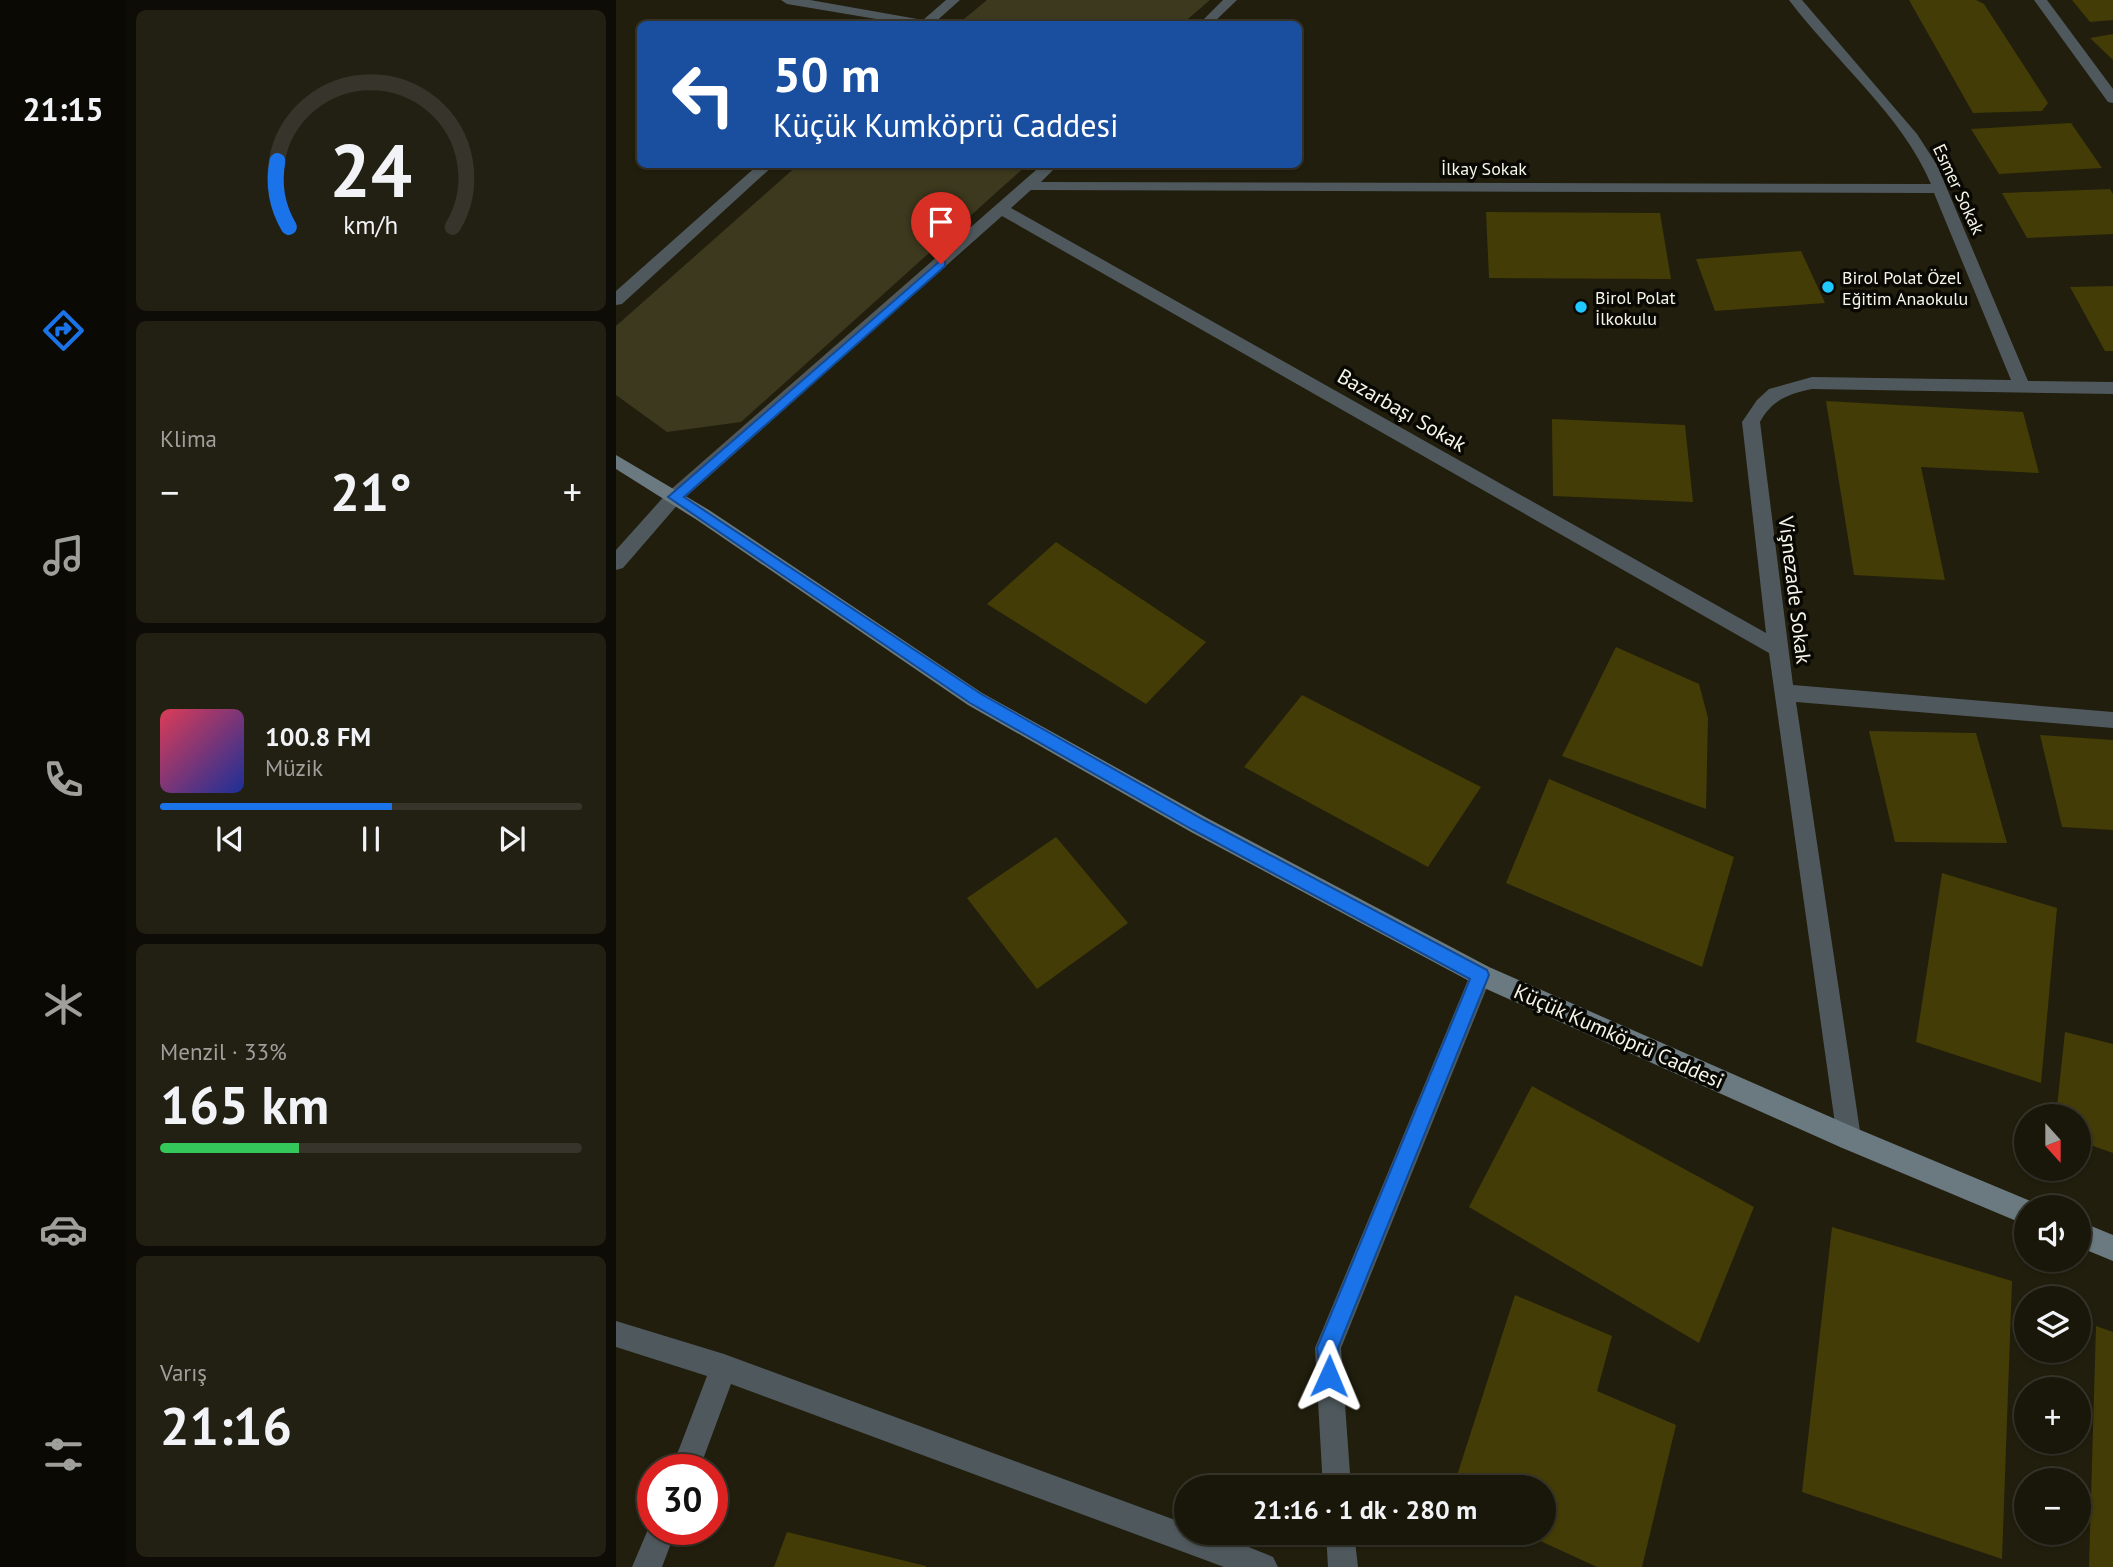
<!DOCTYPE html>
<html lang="tr">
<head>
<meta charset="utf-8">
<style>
	:root { --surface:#19160a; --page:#221f13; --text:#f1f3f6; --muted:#9f9f9c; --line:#37352b; --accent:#1a73e8 }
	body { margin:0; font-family:"PT Sans",sans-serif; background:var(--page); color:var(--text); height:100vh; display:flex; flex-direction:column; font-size:26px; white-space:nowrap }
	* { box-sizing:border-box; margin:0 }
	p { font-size:23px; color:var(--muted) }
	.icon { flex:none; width:38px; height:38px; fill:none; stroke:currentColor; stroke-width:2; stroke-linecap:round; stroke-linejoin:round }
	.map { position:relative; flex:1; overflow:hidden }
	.sheet { display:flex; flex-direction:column; gap:10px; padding:10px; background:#0e0c06; width:490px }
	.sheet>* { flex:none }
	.banner { position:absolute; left:21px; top:21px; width:665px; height:147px; border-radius:10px; box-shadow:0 2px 5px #0004,0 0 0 2px var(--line); background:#1a4fa0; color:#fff; overflow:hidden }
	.needle { width:46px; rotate:159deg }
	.tools { position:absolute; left:1398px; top:1104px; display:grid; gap:14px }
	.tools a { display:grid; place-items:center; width:77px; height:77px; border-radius:50%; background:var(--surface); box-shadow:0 2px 5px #0004,0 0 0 2px var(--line); font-size:35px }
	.speed { position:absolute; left:21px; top:1454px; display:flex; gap:14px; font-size:35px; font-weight:700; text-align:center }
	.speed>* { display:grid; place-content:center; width:91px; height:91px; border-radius:50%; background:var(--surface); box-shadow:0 2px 5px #0004,0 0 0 2px var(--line); line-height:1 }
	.speed .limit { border:10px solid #d22; background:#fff; color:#111 }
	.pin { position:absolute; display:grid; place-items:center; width:60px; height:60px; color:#fff; margin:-72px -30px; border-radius:50% 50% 50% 0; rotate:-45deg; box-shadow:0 0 7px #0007 }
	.pin .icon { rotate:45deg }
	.me { position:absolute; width:77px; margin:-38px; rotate:1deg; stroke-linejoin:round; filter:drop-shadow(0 0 5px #0008) }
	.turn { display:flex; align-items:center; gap:24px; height:147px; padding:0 21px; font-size:32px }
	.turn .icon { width:91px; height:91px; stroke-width:2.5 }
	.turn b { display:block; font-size:49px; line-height:60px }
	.big { font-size:52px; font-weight:600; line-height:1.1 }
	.sheet .tile { flex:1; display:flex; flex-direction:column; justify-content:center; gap:10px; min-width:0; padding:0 24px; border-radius:10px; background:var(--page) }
	.sheet .dial { align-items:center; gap:0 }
	.dial svg { height:182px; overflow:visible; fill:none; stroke:var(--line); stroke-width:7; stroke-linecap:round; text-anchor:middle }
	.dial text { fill:var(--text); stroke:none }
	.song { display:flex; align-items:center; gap:21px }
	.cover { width:84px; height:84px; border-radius:10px; background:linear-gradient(135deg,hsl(350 70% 55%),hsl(230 70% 35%)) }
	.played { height:7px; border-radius:4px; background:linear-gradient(90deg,var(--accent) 55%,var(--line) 55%) }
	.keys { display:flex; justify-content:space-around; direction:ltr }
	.heat { display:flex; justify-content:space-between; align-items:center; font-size:38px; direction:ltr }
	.charge { height:10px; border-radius:5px; background:linear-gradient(90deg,#34c759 33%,var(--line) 0) }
	.trip { position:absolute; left:558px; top:1475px; width:382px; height:70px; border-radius:35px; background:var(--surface); box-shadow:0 2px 5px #0004,0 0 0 2px var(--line); font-weight:600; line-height:70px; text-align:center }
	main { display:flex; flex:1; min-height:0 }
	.dock { display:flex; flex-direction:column; width:126px; justify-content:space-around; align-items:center; background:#0a0904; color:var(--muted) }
	.dock .icon { width:49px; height:49px }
	.dock .current { color:var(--accent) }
	.dock b { font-size:32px; color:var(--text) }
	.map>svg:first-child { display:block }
	.green { fill:#3d391e }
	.building { fill:#433c06 }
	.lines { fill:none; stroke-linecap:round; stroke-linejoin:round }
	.street { fill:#4f595d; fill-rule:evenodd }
	.secondary { fill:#6b7a80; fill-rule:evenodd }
	.route { fill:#1a73e8; stroke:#114b97; stroke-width:2 }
	.poi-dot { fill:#1fc9fd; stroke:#090803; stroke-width:2.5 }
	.labels { text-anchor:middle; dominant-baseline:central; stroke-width:7; stroke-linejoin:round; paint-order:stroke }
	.far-street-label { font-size:18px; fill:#f6f5ea; stroke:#090803 }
	.far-poi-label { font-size:18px; fill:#f6f5ea; stroke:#090803; text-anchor:start }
	.street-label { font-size:21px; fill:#f6f5ea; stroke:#090803 }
</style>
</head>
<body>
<main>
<nav class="dock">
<b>21:15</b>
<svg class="icon current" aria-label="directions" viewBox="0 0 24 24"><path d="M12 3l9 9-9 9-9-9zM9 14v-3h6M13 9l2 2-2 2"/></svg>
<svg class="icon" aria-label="music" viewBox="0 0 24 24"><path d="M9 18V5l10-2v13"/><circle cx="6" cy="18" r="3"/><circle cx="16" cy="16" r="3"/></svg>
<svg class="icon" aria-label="phone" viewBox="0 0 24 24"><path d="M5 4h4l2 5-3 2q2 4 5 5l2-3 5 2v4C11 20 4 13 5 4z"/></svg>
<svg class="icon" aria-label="climate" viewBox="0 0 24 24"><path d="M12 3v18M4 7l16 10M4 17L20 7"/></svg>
<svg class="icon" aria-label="car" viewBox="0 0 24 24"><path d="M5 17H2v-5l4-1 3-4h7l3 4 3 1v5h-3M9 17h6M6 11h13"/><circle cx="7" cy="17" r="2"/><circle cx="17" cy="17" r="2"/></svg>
<svg class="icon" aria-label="filters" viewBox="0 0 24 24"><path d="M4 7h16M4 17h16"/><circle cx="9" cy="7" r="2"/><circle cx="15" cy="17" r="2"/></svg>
</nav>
<section class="sheet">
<div class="tile dial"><svg viewBox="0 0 100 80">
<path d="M14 69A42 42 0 1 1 86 69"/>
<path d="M14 69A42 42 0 0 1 9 40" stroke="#1a73e8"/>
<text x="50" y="56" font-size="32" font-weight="700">24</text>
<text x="50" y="72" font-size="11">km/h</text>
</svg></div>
<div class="tile"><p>Klima</p>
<div class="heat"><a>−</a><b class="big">21°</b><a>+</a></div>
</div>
<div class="tile">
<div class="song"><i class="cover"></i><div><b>100.8 FM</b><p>Müzik</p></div></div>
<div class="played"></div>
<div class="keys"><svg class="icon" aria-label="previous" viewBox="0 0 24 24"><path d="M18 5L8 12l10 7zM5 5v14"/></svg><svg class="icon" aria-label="pause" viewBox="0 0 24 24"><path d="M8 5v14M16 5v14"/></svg><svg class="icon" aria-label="next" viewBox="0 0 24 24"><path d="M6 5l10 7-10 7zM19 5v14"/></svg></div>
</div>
<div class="tile"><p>Menzil · 33%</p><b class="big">165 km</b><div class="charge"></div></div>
<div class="tile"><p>Varış</p><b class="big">21:16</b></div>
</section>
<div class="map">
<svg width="1497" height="1567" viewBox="0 0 1497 1567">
	<rect width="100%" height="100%" fill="#211e0d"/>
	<g class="green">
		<path d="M371,0H594L566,24H342Z"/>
		<path d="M182,165H411L125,422L51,432L0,395V326Z"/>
	</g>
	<g class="building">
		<path d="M1293,0H1360L1368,4L1432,103L1426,111L1357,113Z"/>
		<path d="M1456,0H1497V20L1474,22Z"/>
		<path d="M1497,34V60L1474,38Z"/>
		<path d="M1455,123L1486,168L1383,174L1355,129Z"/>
		<path d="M1494,189L1497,194V234L1411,238L1386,193Z"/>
		<path d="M870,212L1044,213L1055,279L873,278Z"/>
		<path d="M1185,251L1209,303L1099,311L1080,259Z"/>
		<path d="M1497,286V351H1489L1454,287Z"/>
		<path d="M1210,401L1407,412L1423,473L1305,467L1329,580L1238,575Z"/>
		<path d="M936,419L1069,425L1077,502L937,496Z"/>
		<path d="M440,542L590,642L530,704L371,604Z"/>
		<path d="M1000,647L1083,684L1092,718L1090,809L946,756Z"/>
		<path d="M686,695L865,787L812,867L628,767Z"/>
		<path d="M1253,731L1360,733L1391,843L1279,842Z"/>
		<path d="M1424,735L1497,740V830L1446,827Z"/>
		<path d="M933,779L1118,857L1086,967L890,883Z"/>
		<path d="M440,837L512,923L421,989L351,898Z"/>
		<path d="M1326,873L1441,908L1425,1083L1300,1042Z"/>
		<path d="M1449,1032L1497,1044V1153L1463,1141V1116H1440Z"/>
		<path d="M916,1086L1138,1207L1083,1343L853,1207Z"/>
		<path d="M1216,1227L1396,1281L1386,1559L1186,1492Z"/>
		<path d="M899,1295L996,1336L981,1391L1060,1425L1026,1567H981L907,1533H928V1488H837Z"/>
		<path d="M1480,1326L1497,1332V1567H1473Z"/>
		<path d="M171,1532L310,1566V1567H158Z"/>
	</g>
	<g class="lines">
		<g class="street">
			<path d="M165,0H194L307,20L330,0H344L317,24H290L171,4Z"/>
			<path d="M607,0H621L596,24H583Z"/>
			<path d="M1173,0H1186L1301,134L1321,165L1412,381L1497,382V394L1196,389C1172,394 1156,400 1144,422L1177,685L1497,712V728L1180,702L1245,1138L1242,1147L1233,1150L1224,1147L1221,1138L1153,653L386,216L64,502L7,568L0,570V550L52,492L427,164H443L425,182L1315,184C1286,115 1218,60 1173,0ZM415,190L1318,193L1395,380L1196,377L1153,389L1141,400L1126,422L1150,633L395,208Z"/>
			<path d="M1418,0H1431L1497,89V103L1492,102Z"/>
			<path d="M143,164H159L6,304L0,305V291Z"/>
			<path d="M865,964L873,967L876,975L725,1348L735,1488H707L699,1348L854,975L857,967Z"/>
			<path d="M0,1321L108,1354L570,1524V1533C601,1533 629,1545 657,1557L662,1567H608L115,1384L83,1470H55L91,1376L0,1347Z"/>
			<path d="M36,1520L37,1530H60L46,1567H16Z"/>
			<path d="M710,1533H738L742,1567H712Z"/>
		</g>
		<g class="secondary">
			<path d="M0,455L93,510L366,693L591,818L873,967L1242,1129L1419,1203L1421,1208H1410V1225L1224,1147L857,983L575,832L352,705L81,520L0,469Z"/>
			<path d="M1463,1221L1497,1235V1261L1463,1247Z"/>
		</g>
	</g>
	<path class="route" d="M325,260L329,261V266L68,497L365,694L588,820L871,970L873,975L722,1348L724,1376L721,1383L713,1386L706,1383L701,1348L854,979L577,830L354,703L52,497Z"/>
	<g class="poi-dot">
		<circle cx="1212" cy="287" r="7"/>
		<circle cx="965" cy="307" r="7"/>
	</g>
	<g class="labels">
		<g class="far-street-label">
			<text x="868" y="168">İlkay Sokak</text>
			<text transform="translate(1343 189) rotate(65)">Esmer Sokak</text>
		</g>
		<g class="far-poi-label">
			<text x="1226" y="277">Birol Polat Özel<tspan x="1226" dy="21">Eğitim Anaokulu</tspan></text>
			<text x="979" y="297">Birol Polat<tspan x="979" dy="21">İlkokulu</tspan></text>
		</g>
		<g class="street-label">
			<text transform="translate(786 410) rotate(30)">Bazarbaşı Sokak</text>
			<text transform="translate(1179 590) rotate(83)">Vişnezade Sokak</text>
			<text transform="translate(1003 1036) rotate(24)">Küçük Kumköprü Caddesi</text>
		</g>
	</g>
</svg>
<div class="tools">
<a><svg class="needle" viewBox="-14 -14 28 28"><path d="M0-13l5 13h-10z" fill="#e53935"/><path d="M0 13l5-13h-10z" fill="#9f9f9c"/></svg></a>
<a><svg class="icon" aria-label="sound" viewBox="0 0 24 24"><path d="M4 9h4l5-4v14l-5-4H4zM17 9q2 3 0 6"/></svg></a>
<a><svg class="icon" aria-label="layers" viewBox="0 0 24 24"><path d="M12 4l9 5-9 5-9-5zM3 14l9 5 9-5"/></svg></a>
<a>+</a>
<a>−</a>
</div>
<div class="speed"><div class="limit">30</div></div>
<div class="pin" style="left:325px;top:264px;background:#d93025"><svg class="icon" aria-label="arrive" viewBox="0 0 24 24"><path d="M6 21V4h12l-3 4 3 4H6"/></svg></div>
<svg class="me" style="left:713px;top:1376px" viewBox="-20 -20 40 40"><path d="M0-17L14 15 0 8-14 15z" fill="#1a73e8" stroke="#fff" stroke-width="4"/></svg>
<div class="trip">21:16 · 1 dk · 280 m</div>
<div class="banner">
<div class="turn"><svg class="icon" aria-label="left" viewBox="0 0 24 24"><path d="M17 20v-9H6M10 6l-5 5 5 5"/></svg><div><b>50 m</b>Küçük Kumköprü Caddesi</div></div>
</div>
</div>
</main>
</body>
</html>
